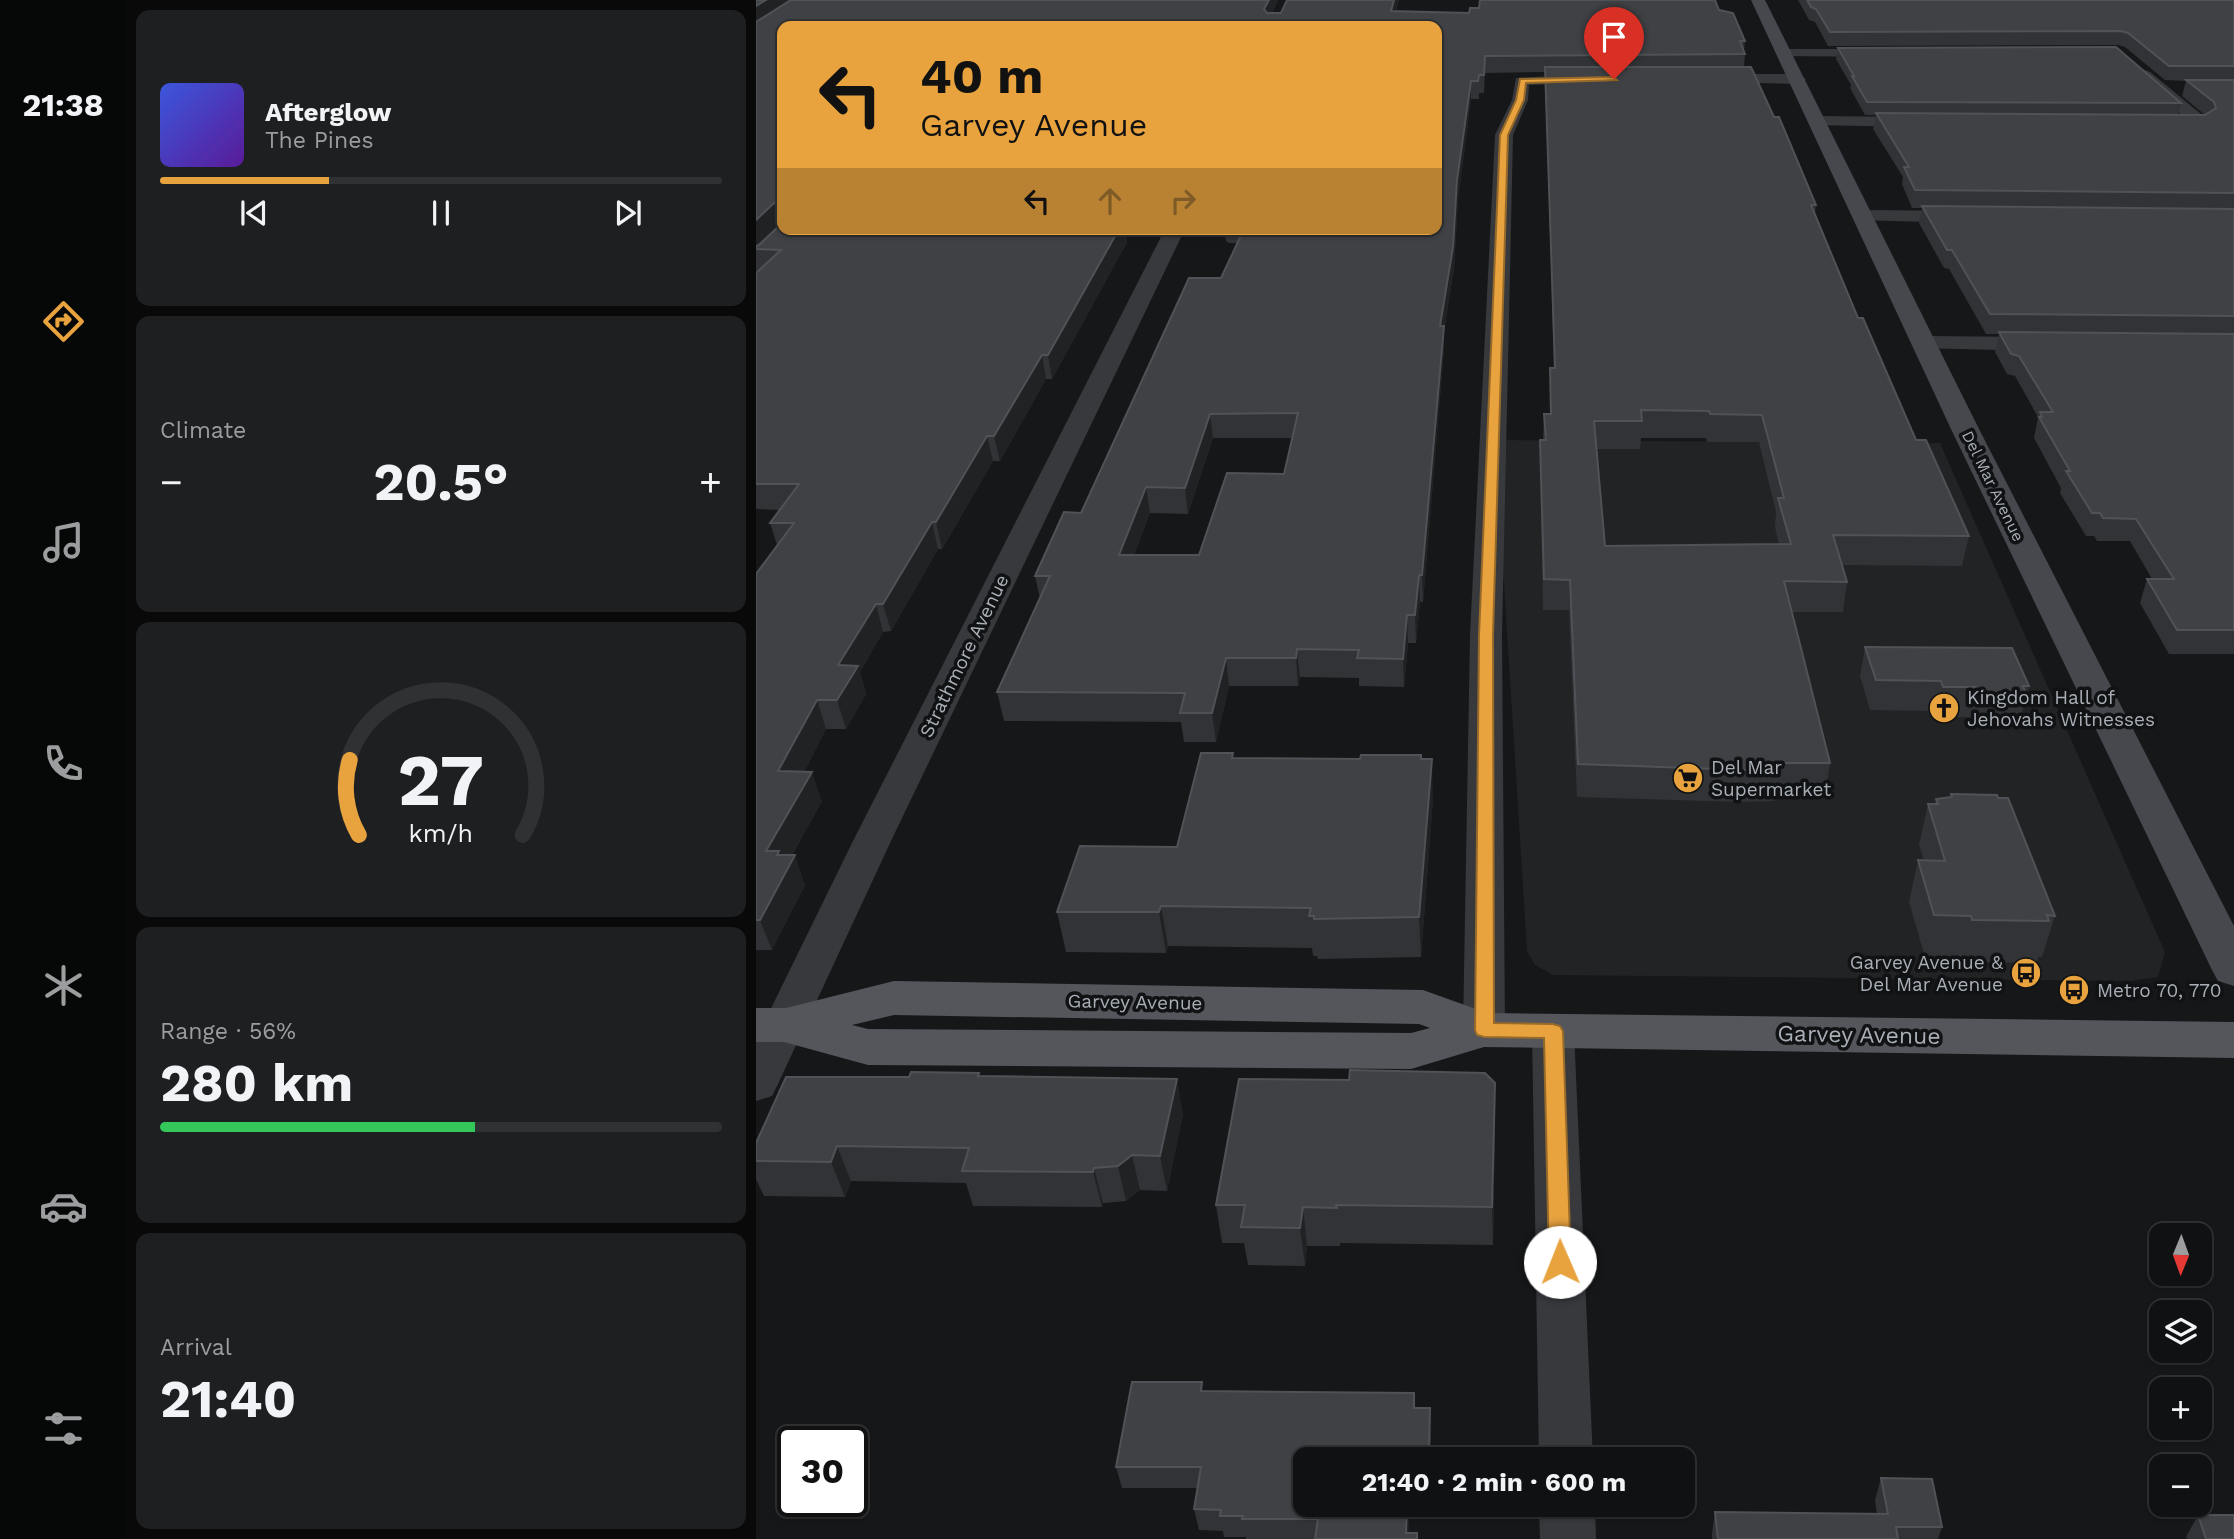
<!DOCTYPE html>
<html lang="en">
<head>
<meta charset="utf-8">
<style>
	:root { --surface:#101112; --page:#1e1f20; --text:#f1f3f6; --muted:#9c9d9f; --line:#303132; --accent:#e8a33f }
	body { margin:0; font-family:"Work Sans",sans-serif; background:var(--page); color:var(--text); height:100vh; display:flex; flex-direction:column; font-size:26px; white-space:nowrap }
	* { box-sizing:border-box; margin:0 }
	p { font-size:23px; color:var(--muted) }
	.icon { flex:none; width:38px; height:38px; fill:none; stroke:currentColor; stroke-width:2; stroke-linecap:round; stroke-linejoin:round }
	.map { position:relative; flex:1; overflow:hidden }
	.drawer { display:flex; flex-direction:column; gap:10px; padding:10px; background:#09090a; width:630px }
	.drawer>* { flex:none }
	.top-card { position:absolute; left:21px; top:21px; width:665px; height:214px; border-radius:14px; box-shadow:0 2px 5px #0004,0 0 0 2px var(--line); background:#e8a33f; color:#111; overflow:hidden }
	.needle { width:46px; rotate:181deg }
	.tools { position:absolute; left:1393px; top:1223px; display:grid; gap:14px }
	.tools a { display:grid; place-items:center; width:63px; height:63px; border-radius:14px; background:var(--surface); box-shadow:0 2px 5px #0004,0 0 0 2px var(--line); font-size:35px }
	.speed { position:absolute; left:21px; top:1426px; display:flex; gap:14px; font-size:35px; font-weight:700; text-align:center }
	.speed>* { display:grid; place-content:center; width:91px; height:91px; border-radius:50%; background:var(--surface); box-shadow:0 2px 5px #0004,0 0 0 2px var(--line); line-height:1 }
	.speed .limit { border:4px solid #111; border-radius:10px; background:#fff; color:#111 }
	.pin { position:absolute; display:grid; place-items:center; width:60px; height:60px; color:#fff; margin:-72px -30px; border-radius:50% 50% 50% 0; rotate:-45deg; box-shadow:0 0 7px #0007 }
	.pin .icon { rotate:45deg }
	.me { position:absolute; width:77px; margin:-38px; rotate:359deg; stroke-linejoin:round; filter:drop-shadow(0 0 5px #0008) }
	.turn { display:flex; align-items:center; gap:24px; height:147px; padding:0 28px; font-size:32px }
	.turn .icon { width:91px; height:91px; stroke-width:2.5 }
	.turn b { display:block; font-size:49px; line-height:60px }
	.lanes { display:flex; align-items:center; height:66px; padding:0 28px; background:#0003; justify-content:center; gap:35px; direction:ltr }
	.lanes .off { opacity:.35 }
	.big { font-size:52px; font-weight:700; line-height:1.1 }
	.drawer .card { flex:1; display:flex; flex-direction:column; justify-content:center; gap:10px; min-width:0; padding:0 24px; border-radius:14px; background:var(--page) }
	.drawer .dial { align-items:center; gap:0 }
	.dial svg { height:182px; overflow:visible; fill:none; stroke:var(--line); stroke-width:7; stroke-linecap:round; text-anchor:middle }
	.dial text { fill:var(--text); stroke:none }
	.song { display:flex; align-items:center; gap:21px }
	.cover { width:84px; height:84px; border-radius:10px; background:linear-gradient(135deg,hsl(230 70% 55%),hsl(270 70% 35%)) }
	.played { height:7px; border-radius:4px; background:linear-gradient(90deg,var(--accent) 30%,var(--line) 30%) }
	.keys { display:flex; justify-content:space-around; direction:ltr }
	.heat { display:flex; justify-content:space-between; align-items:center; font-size:38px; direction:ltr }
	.charge { height:10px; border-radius:5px; background:linear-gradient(90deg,#34c759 56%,var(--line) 0) }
	.trip { position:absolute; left:537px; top:1447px; width:402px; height:70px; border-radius:14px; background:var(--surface); box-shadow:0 2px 5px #0004,0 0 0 2px var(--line); font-weight:700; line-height:70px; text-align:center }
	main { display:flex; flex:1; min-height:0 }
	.tab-bar { display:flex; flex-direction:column; width:126px; justify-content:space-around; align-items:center; background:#060707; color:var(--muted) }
	.tab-bar .icon { width:49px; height:49px }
	.tab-bar .current { color:var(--accent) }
	.tab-bar b { font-size:32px; color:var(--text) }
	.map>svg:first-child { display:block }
	.built { fill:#222325 }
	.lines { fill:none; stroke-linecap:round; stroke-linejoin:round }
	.minor { fill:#38393d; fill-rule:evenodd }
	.secondary { fill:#46484d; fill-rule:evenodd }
	.primary { fill:#54565c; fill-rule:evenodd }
	.wall { fill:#323336; fill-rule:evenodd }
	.shaded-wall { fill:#212224 }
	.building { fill:#3f4144; stroke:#4f5256; stroke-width:2; fill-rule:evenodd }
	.route { fill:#e8a33f; stroke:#976a29; stroke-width:2 }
	.labels { text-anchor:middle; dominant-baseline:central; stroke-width:7; stroke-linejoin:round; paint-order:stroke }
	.far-street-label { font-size:16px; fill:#a9afb7; stroke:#111213 }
	.street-label { font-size:19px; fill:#a9afb7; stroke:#111213 }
	.poi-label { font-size:19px; fill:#a9afb7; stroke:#111213; text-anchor:start }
	.near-street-label { font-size:23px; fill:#a9afb7; stroke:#111213 }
</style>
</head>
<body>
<main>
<nav class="tab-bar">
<b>21:38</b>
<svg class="icon current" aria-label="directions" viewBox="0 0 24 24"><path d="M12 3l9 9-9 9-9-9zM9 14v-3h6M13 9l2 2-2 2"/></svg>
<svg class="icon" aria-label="music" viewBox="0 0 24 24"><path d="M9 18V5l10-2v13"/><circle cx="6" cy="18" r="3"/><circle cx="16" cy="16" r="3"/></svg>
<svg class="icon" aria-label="phone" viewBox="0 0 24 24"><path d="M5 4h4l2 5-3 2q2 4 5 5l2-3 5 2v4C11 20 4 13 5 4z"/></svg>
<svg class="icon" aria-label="climate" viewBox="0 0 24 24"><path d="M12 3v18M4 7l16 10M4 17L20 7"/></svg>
<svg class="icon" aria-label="car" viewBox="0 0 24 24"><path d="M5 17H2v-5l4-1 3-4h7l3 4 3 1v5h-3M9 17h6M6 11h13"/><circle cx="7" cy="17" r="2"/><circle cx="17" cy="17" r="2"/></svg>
<svg class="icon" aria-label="filters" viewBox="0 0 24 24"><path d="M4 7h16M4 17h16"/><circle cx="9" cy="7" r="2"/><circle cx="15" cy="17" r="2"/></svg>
</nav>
<section class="drawer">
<div class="card">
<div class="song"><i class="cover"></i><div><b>Afterglow</b><p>The Pines</p></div></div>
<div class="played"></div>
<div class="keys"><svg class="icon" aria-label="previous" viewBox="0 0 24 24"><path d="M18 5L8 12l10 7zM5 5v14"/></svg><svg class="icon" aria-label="pause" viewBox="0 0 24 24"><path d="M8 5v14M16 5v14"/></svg><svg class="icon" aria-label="next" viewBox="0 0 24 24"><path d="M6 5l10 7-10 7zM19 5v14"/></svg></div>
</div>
<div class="card"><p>Climate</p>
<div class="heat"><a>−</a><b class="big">20.5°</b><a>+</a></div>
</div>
<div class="card dial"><svg viewBox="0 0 100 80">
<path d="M14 69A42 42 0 1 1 86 69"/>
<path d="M14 69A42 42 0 0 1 10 36" stroke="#e8a33f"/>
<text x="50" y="56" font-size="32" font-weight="700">27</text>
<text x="50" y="72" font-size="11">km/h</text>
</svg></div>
<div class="card"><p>Range · 56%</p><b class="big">280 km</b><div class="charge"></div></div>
<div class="card"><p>Arrival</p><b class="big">21:40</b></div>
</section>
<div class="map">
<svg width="1478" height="1539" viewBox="0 0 1478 1539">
	<rect width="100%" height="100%" fill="#161718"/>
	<path class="built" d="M739,440L1184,443L1409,952L1402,977L1374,981L797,975L779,965L771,951Z"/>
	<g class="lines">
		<g class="minor">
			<path d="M1029,49H1128L1135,53L1128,57L1024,56L1022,53L1024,50Z"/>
			<path d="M1389,70L1394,72L1451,119L1453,123L1451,127H1439L1384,78L1381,75L1384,72Z"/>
			<path d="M836,74L844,79L841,82L773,85L772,100L757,135L746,635L749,1030L743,1041L728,1046L713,1041L707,1030L714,635L739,135L756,100L760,78Z"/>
			<path d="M955,74H1042L1050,79L1042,84L950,82L947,79Z"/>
			<path d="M1061,116L1165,117L1173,122L1165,127L1055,125L1053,121Z"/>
			<path d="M1108,210L1212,211L1222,217L1212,223L1101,220L1098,216L1101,212Z"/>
			<path d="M409,229H429L135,841L22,1084L16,1096L0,1101V1039L97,841Z"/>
			<path d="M1169,336L1289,337L1297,339L1301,344L1297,349L1289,351L1161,348L1158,343L1161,338Z"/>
			<path d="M797,1015L812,1020L818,1031L837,1460H783L776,1031L782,1020Z"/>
			<path d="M783,1505H839L840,1539H784Z"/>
		</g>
		<path class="secondary" d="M995,0H1009L1223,429L1478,926V986L1462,981L1456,970L1195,429Z"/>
		<path class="primary" d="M138,981L667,990L731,1013L1478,1022V1058L728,1047L655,1069L112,1065L28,1042H0V1008H30ZM138,1015L663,1024L674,1028L655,1033L112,1029L96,1025Z"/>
	</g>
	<g class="wall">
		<path d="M0,0H522L516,13H525L531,0H643L640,11L713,13L963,10L989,41L988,51L989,54L988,67L1060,205L1059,213L1102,318L1160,440L1213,536L1206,566L1086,565L1091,582L1087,612H1036L1074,763L1069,796H1019V801L985,802L821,797L813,610H787L784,468V440H787L788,414H794V368H798L789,72L729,73L728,93H723V99H715L702,200L698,268L688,331V349L667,602H664L660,643H652L648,687L603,686V678L544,677L542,686H473L460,742H428L425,722L248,721L241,692L284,598L279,576L325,513L465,278L481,243H473L470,241L469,236H467V229H681V26H26V229H372L370,232L371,242L296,379H290L244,461H237L186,549H182L135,631L127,632L104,672L110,694L90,729H70L48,772L66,801L36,855L49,885L16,950H0V574L21,545L14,523L24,510L0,509V273L2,271H0ZM24,223H26L3,245L1,246ZM457,438H536L528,474L443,555H378L394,513L432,514ZM885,438H950L951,442H1003L1020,512L1019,527L1023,545L849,546L840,449H884Z"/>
		<path d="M1042,0H1478V654H1413L1384,603L1391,579H1396L1374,541H1341L1338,536H1330L1304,493L1305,488L1278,438L1282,417L1259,376L1251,374L1239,352L1243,334H1230L1193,269L1188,268L1163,223L1166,208H1156L1146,184L1147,177L1117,129L1120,115H1109L1094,88L1095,85L1080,59L1082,48L1425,103L1422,115H1449L1426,96L1430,81L1409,80L1369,47L1362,45L1072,46L1059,22L1053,20Z"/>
		<path d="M1109,647L1273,686L1263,724H1254L1253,727L1217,726L1213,717H1180L1178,711L1114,710L1104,676Z"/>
		<path d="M478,758L665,759L677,798L665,957L562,959L561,956H557L556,948L412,946L410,953L310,952L301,912L421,847Z"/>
		<path d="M1195,794L1299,916L1286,957H1282L1281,963L1206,962L1205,957H1169L1153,902L1162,860H1168L1163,845L1172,804H1179L1180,799L1194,797Z"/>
		<path d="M223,1073L224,1076L427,1114L411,1191L384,1190L370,1201L347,1203L346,1207L217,1206L210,1183L95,1181L89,1197L8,1196L0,1179V1143L153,1077Z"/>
		<path d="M739,1121L737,1245L584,1243V1246H551L549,1266L492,1265L488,1243H466L460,1205Z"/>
		<path d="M448,1391L658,1393L659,1408L675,1430L674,1460H550L654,1505L652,1533H661V1539H490V1537H468L467,1531L443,1530L438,1509L441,1488H366L360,1467Z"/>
		<path d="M1125,1478L1186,1527L1182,1539H956V1533L959,1512L1121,1514L1119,1500Z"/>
		<path d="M1442,1515L1478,1539H1431L1430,1537Z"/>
	</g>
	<g class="shaded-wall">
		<path d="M10,0H38L0,25V6Z"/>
		<path d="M513,0H522L510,25L508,9Z"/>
		<path d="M638,0H643L635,26V11Z"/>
		<path d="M729,56V73L728,93V75Z"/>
		<path d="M715,81V99L702,200L698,268L688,331V349L667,602L666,575L684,326L701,180Z"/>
		<path d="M18,203L24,223L0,246V220Z"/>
		<path d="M361,229H372L370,232L371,242L296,379L292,355Z"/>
		<path d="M286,355L290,379L244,461L238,436Z"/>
		<path d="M454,414L457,438L432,514L429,488Z"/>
		<path d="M231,436L237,461L186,549L180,522Z"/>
		<path d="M390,487L394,513L368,581L363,555Z"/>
		<path d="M176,522L182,549L135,631L127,604Z"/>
		<path d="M663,575L664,602L660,643L659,615Z"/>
		<path d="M120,604L127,632L104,672L110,694L90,729L81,700L82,665Z"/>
		<path d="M651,615L652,643L648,687L647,659Z"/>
		<path d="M541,649L544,677L542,686L540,658Z"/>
		<path d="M470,658L473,686L460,742L456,713Z"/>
		<path d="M61,700L70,729L33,801L22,771Z"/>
		<path d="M676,759L677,798L665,957L663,917Z"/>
		<path d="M56,772L66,801L29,867L39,855L49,885L16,950L4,920L10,851Z"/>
		<path d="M405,906L412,946L410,953L403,912Z"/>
		<path d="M421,1079L427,1114L411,1191L404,1156Z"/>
		<path d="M739,1083V1121L737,1245L736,1207Z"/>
		<path d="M81,1146L95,1181L89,1197L75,1162Z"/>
		<path d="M376,1155L384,1190L370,1201L362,1166Z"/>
		<path d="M338,1168L347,1203L346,1207L337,1172Z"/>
		<path d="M547,1207L551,1246L549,1266L544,1228Z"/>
		<path d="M674,1408L675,1430L674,1460H673Z"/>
		<path d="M651,1505H654L652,1539L650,1533Z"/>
	</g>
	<g class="building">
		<path d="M0,0H10L0,6Z"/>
		<path d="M35,0H513L508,9L511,13H525L531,0H638L635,11L713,13L714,8H723L724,0H959L963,10L977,13L989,41H984L989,54L729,56L728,75H723L722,81H715L701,180L697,247L684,326H688L666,575H663L659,615H651L647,659L601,658L603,650L541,649L540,658H470L456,713H424L429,693L241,692L294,576H279L308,512L325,513L433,278H465L488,229H681V26H26V206H23L22,203H18L0,220V22ZM542,413L528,474L471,473L443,555H363L390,487L429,488L454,414Z"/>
		<path d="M1051,0H1478V66H1413L1372,33L1365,31L1074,32L1060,9L1055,7Z"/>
		<path d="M1360,47L1425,103L1111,102L1096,76H1098L1082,48Z"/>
		<path d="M789,67H995L1018,117H1023L1060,205H1055L1102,318H1107L1160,440H1170L1213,536L1077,535L1091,582L1028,581L1074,763H1022L1023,768L989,770L822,764L814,580L788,579L784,440H790L788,414H795L794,368H799ZM885,410L953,411L954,414L1006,415L1028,498H1022L1035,544L849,546L838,421H886Z"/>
		<path d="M1430,80H1478V193L1159,190L1148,167H1153L1120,113L1449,115L1460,108L1458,102Z"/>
		<path d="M1166,206L1478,209V316L1234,314L1196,250H1191Z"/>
		<path d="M26,223V229H363L292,355H286L238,436H231L180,522H176L127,604H120L82,665L102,666L81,700H61L22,771L56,772L10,851H23L21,855H39L4,920H0V574L38,523H14L43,484H0V273L25,250L0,249V246L3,245Z"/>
		<path d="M1243,332L1478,334V630H1421L1391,579H1418L1380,519L1347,518L1344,513H1336L1310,471H1314L1283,417H1286L1284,412H1297L1263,356L1255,354Z"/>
		<path d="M1109,647L1256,648L1273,686H1267L1270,694H1260L1261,696H1224L1220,687H1187L1185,681L1120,680Z"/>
		<path d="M445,753H477L476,758L604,759L605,755H665V759H676L663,917L558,919V916H553L555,908L405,906L403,912H301L324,846L421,847Z"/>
		<path d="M1195,794L1241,795L1242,798H1252L1299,916L1291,915L1293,921L1216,920L1215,916L1178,915L1162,860L1189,861L1172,804H1182L1180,799L1196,797Z"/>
		<path d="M594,1070L729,1073L739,1083L736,1207L580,1205L581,1208L547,1207L544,1228L485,1227L489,1205H460L483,1079L593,1080Z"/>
		<path d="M155,1072L223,1073L222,1076L421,1079L404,1156L376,1155L362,1166L338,1168L337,1172L206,1171L213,1148L81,1146L75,1162L0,1161V1143L30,1077H153Z"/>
		<path d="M376,1382H446L445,1391L658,1393V1408H674L673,1451L656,1450L655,1460H550V1505H651L650,1533H661V1539H559L562,1519H486L487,1516H464L465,1510L438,1509L445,1467H360Z"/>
		<path d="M1125,1478L1176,1479L1186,1527H1140L1142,1539H962L959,1512L1132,1514Z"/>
		<path d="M1442,1515H1478V1539H1450Z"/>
	</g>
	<path class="route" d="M858,77L861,80L770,83L768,100L752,135L737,635L738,1023L797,1024L804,1026L807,1031L815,1262L812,1269L804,1272L796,1269L793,1262L788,1038L728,1037L721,1035L719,1030L723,635L744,135L760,100L764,79Z"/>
	<defs>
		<g id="church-disc" transform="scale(1.575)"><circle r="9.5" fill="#e8a33f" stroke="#111213"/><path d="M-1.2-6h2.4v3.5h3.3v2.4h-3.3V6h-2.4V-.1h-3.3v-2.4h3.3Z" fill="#111"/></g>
		<g id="supermarket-disc" transform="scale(1.575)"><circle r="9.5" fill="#e8a33f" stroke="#111213"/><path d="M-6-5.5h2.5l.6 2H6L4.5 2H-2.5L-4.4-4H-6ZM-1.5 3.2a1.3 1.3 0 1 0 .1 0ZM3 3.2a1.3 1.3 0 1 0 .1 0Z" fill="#111"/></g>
		<g id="bus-disc" transform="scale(1.575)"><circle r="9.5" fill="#e8a33f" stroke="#111213"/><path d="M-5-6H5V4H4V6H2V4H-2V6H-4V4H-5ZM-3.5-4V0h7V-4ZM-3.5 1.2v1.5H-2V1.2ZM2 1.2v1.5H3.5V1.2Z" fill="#111"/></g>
	</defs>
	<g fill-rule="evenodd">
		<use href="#church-disc" x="1188" y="708"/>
		<use href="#supermarket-disc" x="932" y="778"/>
		<use href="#bus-disc" x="1270" y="973"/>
		<use href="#bus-disc" x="1318" y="990"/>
	</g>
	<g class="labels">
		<g class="far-street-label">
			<text transform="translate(1237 486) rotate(64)">Del Mar Avenue</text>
		</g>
		<g class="street-label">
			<text transform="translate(208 656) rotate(-64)">Strathmore Avenue</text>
			<text transform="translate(379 1002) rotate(1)">Garvey Avenue</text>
		</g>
		<g class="poi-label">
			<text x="1211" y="697">Kingdom Hall of<tspan x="1211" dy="22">Jehovahs Witnesses</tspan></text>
			<text x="955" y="767">Del Mar<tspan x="955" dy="22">Supermarket</tspan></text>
			<text x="1247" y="962" text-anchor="end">Garvey Avenue &amp;<tspan x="1247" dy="22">Del Mar Avenue</tspan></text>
			<text x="1341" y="990">Metro 70, 770</text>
		</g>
		<g class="near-street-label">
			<text transform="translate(1103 1035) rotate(1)">Garvey Avenue</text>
		</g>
	</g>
</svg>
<div class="tools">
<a><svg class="needle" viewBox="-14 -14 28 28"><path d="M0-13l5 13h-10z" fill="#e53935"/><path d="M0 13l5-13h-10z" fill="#9c9d9f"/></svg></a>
<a><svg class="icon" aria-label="layers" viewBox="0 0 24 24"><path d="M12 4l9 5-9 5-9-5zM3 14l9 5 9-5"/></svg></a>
<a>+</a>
<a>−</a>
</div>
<div class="speed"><div class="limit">30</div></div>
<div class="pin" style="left:858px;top:79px;background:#d93025"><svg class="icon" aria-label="arrive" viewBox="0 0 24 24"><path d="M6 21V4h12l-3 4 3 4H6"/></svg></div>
<svg class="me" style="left:804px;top:1262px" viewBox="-20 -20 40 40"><circle r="19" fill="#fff"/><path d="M0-13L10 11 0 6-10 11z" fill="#e8a33f"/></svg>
<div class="trip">21:40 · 2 min · 600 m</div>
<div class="top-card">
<div class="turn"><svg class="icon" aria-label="left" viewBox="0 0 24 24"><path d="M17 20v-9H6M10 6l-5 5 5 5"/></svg><div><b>40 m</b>Garvey Avenue</div></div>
<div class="lanes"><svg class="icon" aria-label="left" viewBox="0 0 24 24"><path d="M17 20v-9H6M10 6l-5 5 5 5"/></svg><svg class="icon off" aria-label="ahead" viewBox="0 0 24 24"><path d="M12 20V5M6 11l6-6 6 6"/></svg><svg class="icon off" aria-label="right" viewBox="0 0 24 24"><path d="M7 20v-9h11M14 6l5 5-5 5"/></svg></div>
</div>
</div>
</main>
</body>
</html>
